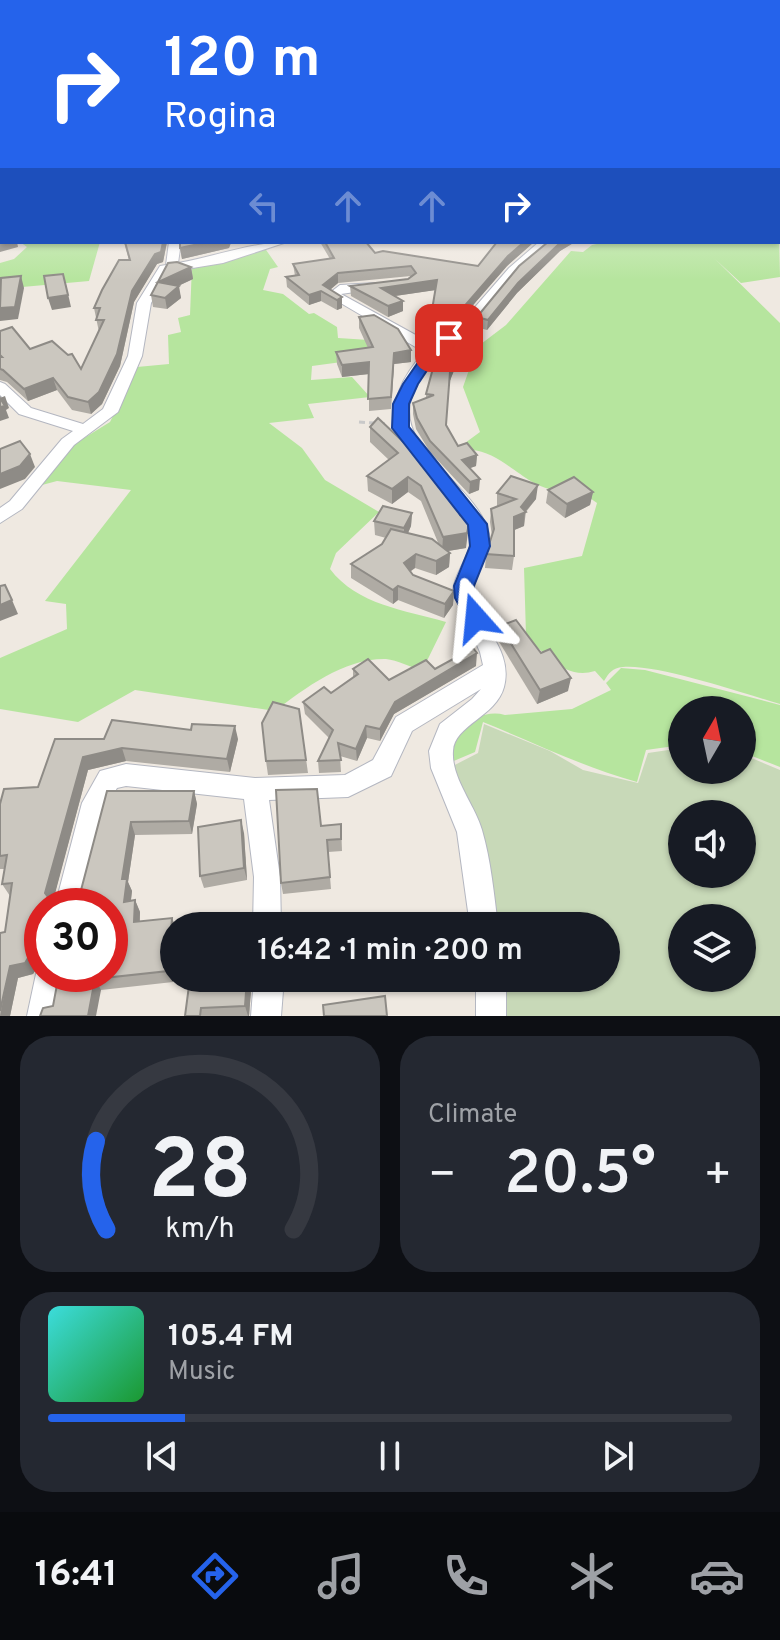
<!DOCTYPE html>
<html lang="en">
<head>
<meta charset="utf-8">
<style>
	:root { --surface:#171b24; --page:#242831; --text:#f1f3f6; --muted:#9ea1a6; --line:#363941; --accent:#2563eb }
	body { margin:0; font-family:Overpass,sans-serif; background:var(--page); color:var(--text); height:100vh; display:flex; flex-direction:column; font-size:30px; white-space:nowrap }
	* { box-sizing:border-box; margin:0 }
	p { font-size:26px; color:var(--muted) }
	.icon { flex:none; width:44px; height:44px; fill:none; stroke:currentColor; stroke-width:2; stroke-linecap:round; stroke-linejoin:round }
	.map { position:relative; height:1016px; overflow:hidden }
	.panel { display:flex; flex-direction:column; gap:20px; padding:20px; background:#0d0f14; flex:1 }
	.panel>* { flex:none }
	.top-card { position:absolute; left:0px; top:0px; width:780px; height:244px; box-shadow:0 2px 6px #0004; background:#2563eb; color:#fff; overflow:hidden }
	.needle { width:52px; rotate:9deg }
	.tools { position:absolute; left:668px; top:696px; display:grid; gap:16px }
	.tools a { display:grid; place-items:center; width:88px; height:88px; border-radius:50%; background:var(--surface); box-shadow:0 2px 6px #0004; font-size:40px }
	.speed { position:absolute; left:24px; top:888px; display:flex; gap:16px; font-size:40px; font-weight:700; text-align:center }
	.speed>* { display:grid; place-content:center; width:104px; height:104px; border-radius:50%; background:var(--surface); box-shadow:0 2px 6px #0004; line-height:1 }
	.speed .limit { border:12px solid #d22; background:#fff; color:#111 }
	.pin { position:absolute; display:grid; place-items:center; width:68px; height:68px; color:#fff; margin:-34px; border-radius:16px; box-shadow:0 4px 12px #0006 }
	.me { position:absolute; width:88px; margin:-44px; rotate:342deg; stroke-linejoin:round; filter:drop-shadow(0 0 6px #0008) }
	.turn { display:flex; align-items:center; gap:28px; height:168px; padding:0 32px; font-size:36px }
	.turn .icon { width:104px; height:104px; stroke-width:2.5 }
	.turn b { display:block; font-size:56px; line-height:68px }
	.lanes { display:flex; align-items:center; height:76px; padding:0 32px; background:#0003; justify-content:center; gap:40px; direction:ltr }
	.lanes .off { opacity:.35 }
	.big { font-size:60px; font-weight:600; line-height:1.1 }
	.panel .widget { flex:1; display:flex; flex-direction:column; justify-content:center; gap:12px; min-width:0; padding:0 28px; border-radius:32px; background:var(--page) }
	.panel .dial { align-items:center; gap:0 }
	.dial svg { height:208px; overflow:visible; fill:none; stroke:var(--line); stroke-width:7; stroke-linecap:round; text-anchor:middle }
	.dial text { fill:var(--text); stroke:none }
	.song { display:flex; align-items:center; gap:24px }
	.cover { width:96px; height:96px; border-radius:12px; background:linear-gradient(135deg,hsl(180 70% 55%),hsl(130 70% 35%)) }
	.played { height:8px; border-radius:4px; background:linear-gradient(90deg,var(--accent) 20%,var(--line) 20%) }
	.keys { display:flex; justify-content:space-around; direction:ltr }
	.heat { display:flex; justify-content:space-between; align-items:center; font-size:44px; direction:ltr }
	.panel .tiles { flex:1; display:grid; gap:20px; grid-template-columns:1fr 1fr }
	.widget:last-child { grid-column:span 2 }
	.trip { position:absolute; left:160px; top:912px; width:460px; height:80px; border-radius:40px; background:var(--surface); box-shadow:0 2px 6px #0004; font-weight:600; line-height:80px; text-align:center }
	.tab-bar { display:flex; height:128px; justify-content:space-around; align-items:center; background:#090b0e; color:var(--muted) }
	.tab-bar .icon { width:56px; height:56px }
	.tab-bar .on { color:var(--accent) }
	.tab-bar b { font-size:36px; color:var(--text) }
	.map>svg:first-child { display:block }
	.green { fill:#b6e59e }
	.cemetery { fill:#c8d9b8; fill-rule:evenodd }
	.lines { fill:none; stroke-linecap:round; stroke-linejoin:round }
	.street-casing { stroke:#b4b7c1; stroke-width:2 }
	.path { stroke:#c9c9c9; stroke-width:3; stroke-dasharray:6 4; stroke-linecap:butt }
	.street { fill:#fff; fill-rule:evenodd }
	.wall { fill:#afaba4 }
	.shaded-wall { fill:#8e8b86 }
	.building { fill:#cbc7bf; stroke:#8e8b86; stroke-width:2 }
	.route { fill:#2563eb; stroke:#184099; stroke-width:2 }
</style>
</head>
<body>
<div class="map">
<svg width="780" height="1016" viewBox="0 0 780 1016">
	<rect width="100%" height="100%" fill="#efe9e1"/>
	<g class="green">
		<path d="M778,189L780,277L741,283L715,259L780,323V704C742,693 658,664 623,667C612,668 609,673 604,681L595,671C565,680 545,655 526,635L524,568L582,556L597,503L574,487C534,503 509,452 471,450L465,443L480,432L463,387L477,347L506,325L571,251L583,252L592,245L606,242H778Z"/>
		<path d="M20,242H100L89,281L0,289V263L14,259L27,247Z"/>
		<path d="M264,247L278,267L270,269L263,290L283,294L309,314L314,313L337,327L338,338L369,340L379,357L312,366L311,380L352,377L370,397L308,404L314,418L269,423L302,448L325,480L379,512L336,553L330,569C357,605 405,610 446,622L422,671C411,667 397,660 386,659C345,658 305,688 275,711L135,690L78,722L0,709V658L67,629L66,604L45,601L131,490L57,481L42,485L68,448L110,422L137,367L169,364L168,335L181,332L178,318L190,315L192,265Z"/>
		<path d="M621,668L645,670L780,705V767L742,752V710H682V745L646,750L637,782C583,767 535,743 483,722L475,752L449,763L457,728C472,719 488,710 505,715L572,709L611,690L606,683Z"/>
	</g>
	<path class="cemetery" d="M484,724L550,751L583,770L638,783L648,753L682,748V770H742V754L780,770V1016H497L499,978H606V926H493L449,768L478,753ZM682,814H742V874H682ZM682,918H742V978H682Z"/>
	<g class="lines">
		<g class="street-casing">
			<g id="street">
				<path d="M2,143V150L0,151V144Z"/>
				<path d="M0,162L2,163V169L0,168Z"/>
				<rect x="0" y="185" width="2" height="6"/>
				<path d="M169,242H181L178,263C213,257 254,242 287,242L223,263L168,272L151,303L142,356L118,412L74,445L22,509L0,523V508L10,501L62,439L73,431L19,414L0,395V382L5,384L31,408L83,424L103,409L128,356L137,303L160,266L166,265Z"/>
				<path d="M539,242H553C542,253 528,262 517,274C502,290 489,309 474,325C449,352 418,362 410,403C400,453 478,486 489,534C493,555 471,570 473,591C477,626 514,648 504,687C496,717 454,725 453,751C451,778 475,805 482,830C491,861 494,894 498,926H470L457,832L431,768L429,751L440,724L472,699L481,689L412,731L391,776L348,797L269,800L280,877L281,926H253L254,877L244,799L126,786L117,788L107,806L83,906H55L82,803L100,771L126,764L255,778L345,775L373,760L396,717L483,665L480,652L453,590C455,570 474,553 470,533C465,514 452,500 440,487C394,438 375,409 424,352L327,295L340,285L376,283V289L341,294L432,344L463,321L509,268Z"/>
				<path d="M42,963V974H66L57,1016H27L36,974Z"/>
				<path d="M254,978H284L281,1016H251Z"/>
				<rect x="476" y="978" width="30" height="38"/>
			</g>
		</g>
		<path class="path" d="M359,422L389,424"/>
		<use href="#street" class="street"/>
	</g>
	<g class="wall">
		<rect x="778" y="138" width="2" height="24"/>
		<path d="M124,242H167L163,262L157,264L134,302L120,366L102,404L91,414L72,410L57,390L28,401L7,382L0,380V331L30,349L81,369L99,332L94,308L129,260Z"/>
		<path d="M180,242H251V243H231L229,248L182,259L180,248Z"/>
		<path d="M320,242H366L375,253L478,266L497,242H534L507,266L461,319L432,340L428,339L429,328L435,290L395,296L403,301V311L388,317L351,296L350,286L408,279L411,276L338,283L330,290L342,297V308L337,310L321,301L309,305L287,287L286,277L295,276L293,264L330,259Z"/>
		<path d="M548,242H575L560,251L517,293L487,330L476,327L466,359L459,358L449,383L446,426L458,446L477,455L476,466L470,468L479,490L469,494L430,452L416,429L413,414V403L426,398V394L477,317Z"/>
		<path d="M191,267L193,279L178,286L181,298L167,309L153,307L151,295Z"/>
		<path d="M359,317L411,362L394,364L391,409L369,411V374L342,377L337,364L336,352L368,348L359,328Z"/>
		<path d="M378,418L466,548L448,551L450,553L449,567L436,575L415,568L410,572L413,575L454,591L453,605L444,618L398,600L393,604L351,578V564L382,544L386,538L375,535L374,521L412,513L411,526L408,533L439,545L421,501L408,492L392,504L368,491L367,476L389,460L370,442V427Z"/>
		<path d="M548,490L593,492L590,505L565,518L546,503Z"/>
		<path d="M497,493L536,499L526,512L524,526L514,530V556L512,570L485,568L486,554L492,536L490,522L491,509L497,506Z"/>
		<path d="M500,626L568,691L537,704L498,640Z"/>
		<path d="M476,666L394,714L380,741L367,738L357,761L340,756L341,772L319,773L318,761L329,738L305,714L303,702L331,693L353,677V669L389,680L435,669Z"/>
		<path d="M299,709L308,773L268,775L266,761Z"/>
		<path d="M55,739H238L230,772L126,761L88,770L54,896L80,894L107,791H194L197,804L192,834L135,835L128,882L132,891L131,901L135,900L140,912V922L172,918L175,926H174L173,982L101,990L53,1006L59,974H110V906H42V966L40,963L33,974L18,978L10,1016H0L5,932L10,896L2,884L5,869H0V804L38,787Z"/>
		<path d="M341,824L342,851L328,852L331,889L283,894L281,883L321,826Z"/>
		<path d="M244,833L247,880L204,888L200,876Z"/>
		<path d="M252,978L249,1016H185Z"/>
	</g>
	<g class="shaded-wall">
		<path d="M0,234H2V242H17L18,247L0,252Z"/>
		<path d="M163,242H167L163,262L157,264L134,302L120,366L102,404L91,414L88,402L132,291Z"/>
		<path d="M208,242H231L229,248L182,259L180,248Z"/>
		<path d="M524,242H534L507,266L461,319L432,340V330L508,256Z"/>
		<path d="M561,242H575L560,251L517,293L487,330L488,320L518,283Z"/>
		<path d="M191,267L193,279L161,294L158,282Z"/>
		<path d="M338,273V283L325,294L323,285Z"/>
		<path d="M21,276L24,288L18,319L0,321V308Z"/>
		<path d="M437,280L436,290L381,298V288Z"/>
		<path d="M66,285L71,307L52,310L48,298Z"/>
		<path d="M179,286L181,298L167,309L165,298Z"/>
		<path d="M321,291V301L309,305V295Z"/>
		<path d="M342,297V308L337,310V300Z"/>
		<path d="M403,301V311L388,317V306Z"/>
		<path d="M477,317L476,327L466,359V348Z"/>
		<path d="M459,347V358L449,383L450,372Z"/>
		<path d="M411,350V362L394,364L391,409L394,353Z"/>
		<path d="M369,362V374L342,377V365Z"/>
		<path d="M53,378L57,390L28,401L24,389Z"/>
		<path d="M5,396L9,408L6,410L9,418L0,421V398Z"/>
		<path d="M30,454L35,467L25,479L0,489V474Z"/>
		<path d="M477,455L476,466L462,471V460Z"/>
		<path d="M408,477V492L392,504V489Z"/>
		<path d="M480,479L479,490L469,494L470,482Z"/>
		<path d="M538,485L536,499L525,512L524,526L512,531L514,517Z"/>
		<path d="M593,492L590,505L565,518L567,504Z"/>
		<path d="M412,513L411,526L404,542V528Z"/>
		<path d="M469,524L466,548L442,552L443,537Z"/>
		<path d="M450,553L449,567L436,575V561Z"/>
		<path d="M416,554L415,568L403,576L404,563Z"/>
		<path d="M398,586V600L393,604V590Z"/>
		<path d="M454,591L453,605L444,618L445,604Z"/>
		<path d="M12,600L18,614L0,621V605Z"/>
		<path d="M477,653L476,666L394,714L380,741V729L395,702Z"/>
		<path d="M571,678L568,691L537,704L540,690Z"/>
		<path d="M235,726L238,739L230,772L227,759Z"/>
		<path d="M366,726L367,738L357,761L356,749Z"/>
		<path d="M122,748L126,761L88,770L52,905L45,893L83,757Z"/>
		<path d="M194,791L197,804L192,834L189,821Z"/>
		<path d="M241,820L244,833L247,880L244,868Z"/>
		<path d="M131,822L135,835L128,882L132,891L129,914L124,902L122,879Z"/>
		<path d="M135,900L140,912L139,934L134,922Z"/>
		<path d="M172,918L175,926H174L173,982L168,971Z"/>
		<path d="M34,948L42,959V966L40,963L33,974L18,978L10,1016H0L10,966Z"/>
		<path d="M247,978H252L249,1016H248L245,1006Z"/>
		<path d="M95,979L101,990L96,1016H88Z"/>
	</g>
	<g class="building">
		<path d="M778,143L780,144V154H778Z"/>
		<path d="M0,222L2,223V234H0Z"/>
		<path d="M125,242H163L161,252L155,254L132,291L117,354L99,392L88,402L68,397L53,378L24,389L3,370L0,369V357H2L0,355V331L12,327L30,349L52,341L68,355L72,354L81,369L104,320H96L100,308H94L102,290L119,260H130Z"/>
		<path d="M180,242H208L180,248Z"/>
		<path d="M325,242H366L375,253L383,251L478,266L497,242H524L508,256L462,309L432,330L429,328L437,280L381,288L403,301L388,306L350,286L408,279L416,273L411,266L338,273L323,285L342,297L337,300L321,291L309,295L286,277L299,275L293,264L334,258Z"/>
		<path d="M548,242H561L518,283L488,320L477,317L466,348L459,347L450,372L446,425L458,446L467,443L477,455L462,460L480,479L470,482L430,441L417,418L413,403L434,395L426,394L438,350L477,317L519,266Z"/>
		<path d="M177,262L191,267L158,282L179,286L165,298L151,295L168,263Z"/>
		<path d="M63,274L68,295L48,298L44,276Z"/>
		<path d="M21,276L15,307L0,308L1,278Z"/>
		<path d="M374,315L398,329L411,350L394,353L391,397L368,399L369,362L342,365L336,352L373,347L359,317Z"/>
		<path d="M0,398L5,406L0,407Z"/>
		<path d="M378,418L449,485L460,515L464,514L469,524L467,533L443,537L421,486L408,477L392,489L367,476L398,453L370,427Z"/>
		<path d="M20,441L30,454L20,466L0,474V449Z"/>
		<path d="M511,476L538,485L521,507L526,512L514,517V556L486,554L494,529L491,509L516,499L497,493Z"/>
		<path d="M574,477L593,492L567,504L548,490Z"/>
		<path d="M383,506L412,513L404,528L374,521Z"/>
		<path d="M391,529L432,539L450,553L436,561L416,554L404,563L413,575L454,591L445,604L398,586L393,590L351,564L382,544Z"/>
		<path d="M5,585L12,600L0,605V586Z"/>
		<path d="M516,620L541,653L550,649L571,678L540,690L500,626Z"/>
		<path d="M473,648L477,653L395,702L380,729L366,726L356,749L338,743L341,760L318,761L333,730L303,702L324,687L331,693L358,674L353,669L368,659L389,680L426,660L435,669Z"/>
		<path d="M273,702L299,709L306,760L266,761L262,723Z"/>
		<path d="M112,720L191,730L192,724L235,726L227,759L122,748L83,757L45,893L48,897L80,894L107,791H194L189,821L131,822L122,879H127L124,902L135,900L134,922L172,918L168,971L95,979L88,1016H40L43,1008L53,1006L59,974H110V906H90V904L73,906H42V959H38L34,948L25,963L10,966L0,1011V933L5,932L12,883L2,884L7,855L0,856V804L4,789L38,787L55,739H104Z"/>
		<path d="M317,789L321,826L341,824V839L327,840L330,877L281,883L276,790Z"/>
		<path d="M241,820L244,868L200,876L198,827Z"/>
		<path d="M314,923L315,926H294Z"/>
		<path d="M190,978H247L245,1006L201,1008L200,1016H185Z"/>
		<path d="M385,996L387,1016H324L323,1005Z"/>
	</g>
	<linearGradient id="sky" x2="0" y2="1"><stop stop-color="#7abfeb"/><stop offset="0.49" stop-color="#f8f5f2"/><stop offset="1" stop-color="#f8f5f2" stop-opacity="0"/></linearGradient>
	<rect width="780" height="280" fill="url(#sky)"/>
	<path class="route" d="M449,334L456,338L438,354L418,384L409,404V427L487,524L490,546L474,586L475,598L487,618L476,626L469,624L455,598L454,586L470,546L468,525L392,428L393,404L403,384L428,348Z"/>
</svg>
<div class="tools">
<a><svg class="needle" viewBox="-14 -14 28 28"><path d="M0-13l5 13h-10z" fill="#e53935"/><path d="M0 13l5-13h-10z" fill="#9ea1a6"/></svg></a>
<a><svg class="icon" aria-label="sound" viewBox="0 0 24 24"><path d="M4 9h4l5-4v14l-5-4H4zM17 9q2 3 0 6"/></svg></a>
<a><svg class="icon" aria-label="layers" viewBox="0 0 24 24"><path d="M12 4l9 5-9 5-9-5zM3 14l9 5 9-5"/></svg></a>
</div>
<div class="speed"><div class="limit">30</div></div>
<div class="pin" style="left:449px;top:338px;background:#d93025"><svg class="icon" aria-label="arrive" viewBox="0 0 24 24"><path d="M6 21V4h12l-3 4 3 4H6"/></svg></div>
<svg class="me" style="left:476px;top:618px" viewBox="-20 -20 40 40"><path d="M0-17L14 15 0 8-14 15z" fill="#2563eb" stroke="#fff" stroke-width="4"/></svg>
<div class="trip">16:42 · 1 min · 200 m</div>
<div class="top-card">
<div class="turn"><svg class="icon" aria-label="right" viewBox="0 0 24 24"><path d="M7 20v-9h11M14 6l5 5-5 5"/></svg><div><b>120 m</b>Rogina</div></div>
<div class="lanes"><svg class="icon off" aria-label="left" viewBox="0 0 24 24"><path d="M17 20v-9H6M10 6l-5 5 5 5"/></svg><svg class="icon off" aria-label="ahead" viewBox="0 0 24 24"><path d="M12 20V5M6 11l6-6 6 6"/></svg><svg class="icon off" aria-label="ahead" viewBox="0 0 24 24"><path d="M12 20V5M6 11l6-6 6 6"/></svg><svg class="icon" aria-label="right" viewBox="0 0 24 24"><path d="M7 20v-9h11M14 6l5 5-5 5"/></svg></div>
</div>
</div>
<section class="panel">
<div class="tiles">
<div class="widget dial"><svg viewBox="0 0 100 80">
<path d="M14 69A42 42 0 1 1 86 69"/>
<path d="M14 69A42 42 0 0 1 10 35" stroke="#2563eb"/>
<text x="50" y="56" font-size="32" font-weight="700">28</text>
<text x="50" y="72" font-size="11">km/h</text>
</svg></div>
<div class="widget"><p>Climate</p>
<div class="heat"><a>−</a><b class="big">20.5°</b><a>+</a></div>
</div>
<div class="widget">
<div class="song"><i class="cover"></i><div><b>105.4 FM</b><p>Music</p></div></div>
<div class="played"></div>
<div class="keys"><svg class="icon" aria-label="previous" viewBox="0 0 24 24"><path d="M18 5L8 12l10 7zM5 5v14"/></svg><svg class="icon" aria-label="pause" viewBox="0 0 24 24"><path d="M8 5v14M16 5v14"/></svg><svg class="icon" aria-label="next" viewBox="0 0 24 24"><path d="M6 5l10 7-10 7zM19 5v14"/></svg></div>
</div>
</div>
</section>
<nav class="tab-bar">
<b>16:41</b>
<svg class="icon on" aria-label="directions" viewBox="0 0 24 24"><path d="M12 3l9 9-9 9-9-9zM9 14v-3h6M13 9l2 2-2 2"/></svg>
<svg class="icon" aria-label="music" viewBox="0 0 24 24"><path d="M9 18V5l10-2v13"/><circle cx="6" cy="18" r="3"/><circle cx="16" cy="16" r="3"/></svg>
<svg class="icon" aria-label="phone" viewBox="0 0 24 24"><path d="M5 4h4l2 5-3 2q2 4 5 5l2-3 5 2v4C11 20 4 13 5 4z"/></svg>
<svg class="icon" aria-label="climate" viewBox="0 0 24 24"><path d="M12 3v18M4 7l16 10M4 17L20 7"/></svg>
<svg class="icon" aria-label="car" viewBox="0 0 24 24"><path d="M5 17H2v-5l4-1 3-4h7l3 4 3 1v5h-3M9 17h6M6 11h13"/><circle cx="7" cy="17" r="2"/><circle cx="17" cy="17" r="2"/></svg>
</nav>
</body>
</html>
